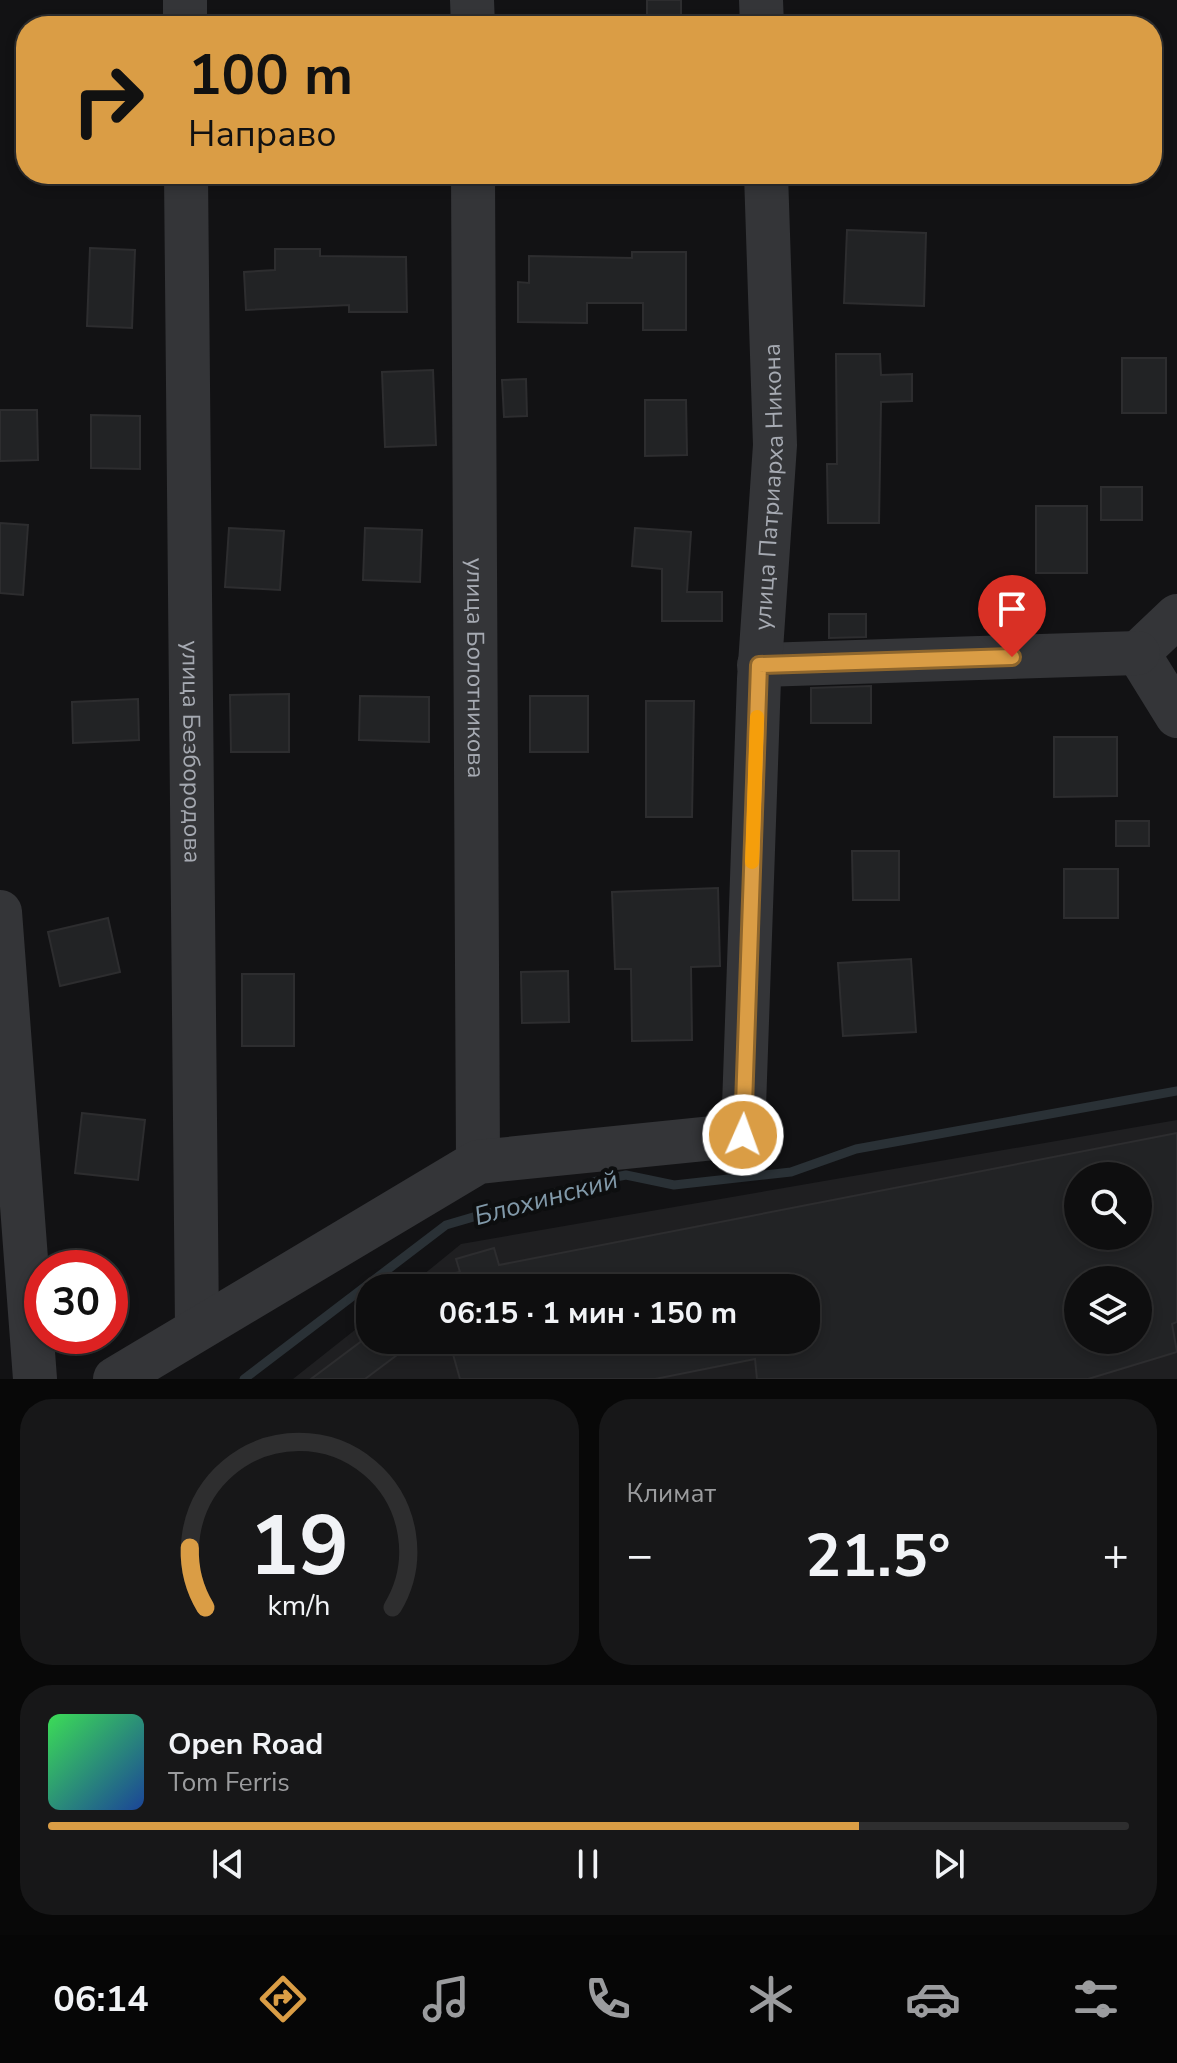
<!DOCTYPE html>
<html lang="ru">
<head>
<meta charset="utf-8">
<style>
	:root { --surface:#0e0e0f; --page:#171718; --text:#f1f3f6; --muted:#9b9c9e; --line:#2e2e2f; --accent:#da9d45 }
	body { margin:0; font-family:"Nunito Sans",sans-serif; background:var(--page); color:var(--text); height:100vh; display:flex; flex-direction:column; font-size:30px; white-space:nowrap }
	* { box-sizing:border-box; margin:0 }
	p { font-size:26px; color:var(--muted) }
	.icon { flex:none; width:44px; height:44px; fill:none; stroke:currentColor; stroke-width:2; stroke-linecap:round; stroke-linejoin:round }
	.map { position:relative; height:1379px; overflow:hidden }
	.details { display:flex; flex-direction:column; gap:20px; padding:20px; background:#080808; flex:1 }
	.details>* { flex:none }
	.banner { position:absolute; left:16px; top:16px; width:1146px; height:168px; border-radius:32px; box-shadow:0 4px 12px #0003,0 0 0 2px var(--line); background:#da9d45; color:#111; overflow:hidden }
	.tools { position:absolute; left:1064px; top:1162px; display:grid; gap:16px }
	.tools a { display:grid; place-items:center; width:88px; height:88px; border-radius:50%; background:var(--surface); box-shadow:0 4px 12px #0003,0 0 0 2px var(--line); font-size:40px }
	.speed { position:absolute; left:24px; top:1250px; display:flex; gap:16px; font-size:40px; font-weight:700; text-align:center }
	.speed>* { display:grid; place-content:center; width:104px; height:104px; border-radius:50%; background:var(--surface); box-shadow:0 4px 12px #0003,0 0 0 2px var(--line); line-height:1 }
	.speed .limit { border:12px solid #d22; background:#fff; color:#111 }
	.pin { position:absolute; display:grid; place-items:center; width:68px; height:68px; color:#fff; margin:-82px -34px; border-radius:50% 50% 50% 0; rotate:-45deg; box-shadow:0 0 8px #0007 }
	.pin .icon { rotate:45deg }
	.me { position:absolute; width:88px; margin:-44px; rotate:2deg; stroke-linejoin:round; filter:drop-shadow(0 0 6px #0008) }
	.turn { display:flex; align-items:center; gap:28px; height:168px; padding:0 40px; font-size:36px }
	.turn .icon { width:104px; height:104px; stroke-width:2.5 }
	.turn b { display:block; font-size:56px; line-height:68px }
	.big { font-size:60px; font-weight:700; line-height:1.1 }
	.details .widget { flex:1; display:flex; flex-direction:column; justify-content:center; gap:12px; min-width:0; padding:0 28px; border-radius:32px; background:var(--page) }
	.details .dial { align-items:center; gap:0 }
	.dial svg { height:208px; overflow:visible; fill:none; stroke:var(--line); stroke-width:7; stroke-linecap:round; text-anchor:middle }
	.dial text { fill:var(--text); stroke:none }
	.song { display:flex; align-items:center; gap:24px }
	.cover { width:96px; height:96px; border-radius:12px; background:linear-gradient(135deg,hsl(130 70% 55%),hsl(220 70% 35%)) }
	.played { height:8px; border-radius:4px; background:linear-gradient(90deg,var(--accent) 75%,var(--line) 75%) }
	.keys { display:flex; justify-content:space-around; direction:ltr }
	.heat { display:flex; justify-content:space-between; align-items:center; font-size:44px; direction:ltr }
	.details .tiles { flex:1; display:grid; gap:20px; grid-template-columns:1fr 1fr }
	.widget:last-child { grid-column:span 2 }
	.trip { position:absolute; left:356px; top:1274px; width:464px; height:80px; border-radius:32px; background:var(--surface); box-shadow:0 4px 12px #0003,0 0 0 2px var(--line); font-weight:700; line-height:80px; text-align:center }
	.tabs { display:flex; height:128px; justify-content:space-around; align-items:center; background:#060606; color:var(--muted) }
	.tabs .icon { width:56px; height:56px }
	.tabs .on { color:var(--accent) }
	.tabs b { font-size:36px; color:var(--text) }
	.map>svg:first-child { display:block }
	.built { fill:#1f1f21; fill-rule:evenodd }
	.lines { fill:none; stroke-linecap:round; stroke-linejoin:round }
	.stream { stroke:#2a3136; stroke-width:9 }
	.building { fill:#222325; stroke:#2d2d2f; stroke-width:2; fill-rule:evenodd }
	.minor { stroke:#343538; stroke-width:44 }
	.route-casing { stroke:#8e662d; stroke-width:20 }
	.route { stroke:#da9d45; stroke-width:14 }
	.slow { stroke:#f59e0b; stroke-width:14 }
	.labels { text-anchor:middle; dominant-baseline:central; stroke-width:8; stroke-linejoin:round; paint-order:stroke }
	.street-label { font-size:24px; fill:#a6aab2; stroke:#0d0e0f }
	.water-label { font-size:26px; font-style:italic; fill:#8199a9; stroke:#0d0e0f }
</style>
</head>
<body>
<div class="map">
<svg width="1177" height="1379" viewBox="0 0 1177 1379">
	<rect width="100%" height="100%" fill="#121214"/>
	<path class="built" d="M1177,1120V1379H293L370,1318V1340H806V1288H407L461,1244ZM1078,1176H1138V1236H1078ZM1078,1280H1138V1340H1078Z"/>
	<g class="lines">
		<path class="stream" d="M244,1379L446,1225L600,1180L626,1175L674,1185L791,1172L856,1149L1177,1091"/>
	</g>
	<g class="building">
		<rect x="647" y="0" width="34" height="24"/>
		<path d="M847,230L926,233L924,306L844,303Z"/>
		<path d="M90,248L135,250L132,328L87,326Z"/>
		<path d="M275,249H320V256L406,257L407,312H349V305L246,310L244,272L275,270Z"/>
		<path d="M632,252H686V330H643V303H587V323L518,322V282L529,283V256L632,258Z"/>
		<path d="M836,354H880L881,375L912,374V401L881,402L879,523H828L827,464H837Z"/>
		<rect x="1122" y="358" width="44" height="55"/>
		<path d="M433,370L436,445L385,447L382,372Z"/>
		<path d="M526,379L527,416L504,417L502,380Z"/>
		<path d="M645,400H686L687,455L645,456Z"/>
		<path d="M0,410H37L38,460L0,461Z"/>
		<path d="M91,415L140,416V469L91,468Z"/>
		<rect x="1101" y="487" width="41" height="33"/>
		<rect x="1036" y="506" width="51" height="67"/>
		<path d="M0,523L28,525L23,595L0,593Z"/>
		<path d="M229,528L284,531L280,590L225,587Z"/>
		<path d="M365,528L422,530L420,582L363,580Z"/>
		<path d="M635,528L691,532L687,592H722V621H662V569L632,566Z"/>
		<path d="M829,614H866V637L829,638Z"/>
		<path d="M871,686V723H811V688Z"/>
		<path d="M289,694V752H231L230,695Z"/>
		<path d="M360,696L429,697V742L359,740Z"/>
		<rect x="530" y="696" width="58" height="56"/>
		<path d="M138,699L139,740L73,743L72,702Z"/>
		<path d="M646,701H694L692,817H646Z"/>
		<path d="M1054,737H1117V796L1054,797Z"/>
		<rect x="1116" y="821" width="33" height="25"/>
		<path d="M852,851H899V900H853Z"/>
		<rect x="1064" y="869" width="54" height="49"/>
		<path d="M718,888L720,966L691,967L692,1040L632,1041L631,969H615L612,892Z"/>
		<path d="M108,918L120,972L60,986L48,932Z"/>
		<path d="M911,959L916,1032L843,1036L838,963Z"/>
		<path d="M568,971L569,1022L522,1023L521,972Z"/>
		<rect x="242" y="974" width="52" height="72"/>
		<path d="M82,1113L145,1120L138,1180L75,1173Z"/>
		<path d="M1177,1133V1322L1172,1324L1177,1352L1088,1379H757L755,1359L655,1379H460L449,1340H806V1288H645L644,1275L575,1288H441L440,1276L460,1272L456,1259L494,1248L499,1265ZM1078,1176H1138V1236H1078ZM1078,1280H1138V1340H1078Z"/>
		<path d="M363,1340H417L365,1379H311Z"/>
	</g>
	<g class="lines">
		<g class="minor">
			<path d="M185,0V26"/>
			<path d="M472,0L473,26"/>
			<path d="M761,0L762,26"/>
			<path id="s1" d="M186,174L197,1329"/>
			<path id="s2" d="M473,174L478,1162"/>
			<path d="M1177,616L1138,653L1177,716"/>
			<path d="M759,665L1138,653"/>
			<path d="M0,912L35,1379"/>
			<path id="s3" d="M115,1379L478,1162L743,1135L759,679L775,445L766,174"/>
		</g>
	</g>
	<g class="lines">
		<g class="route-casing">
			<path id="route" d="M743,1135L759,665L1012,657"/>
		</g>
		<use href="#route" class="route"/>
		<path class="slow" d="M752,862L757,717"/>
	</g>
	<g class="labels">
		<g class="street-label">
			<text stroke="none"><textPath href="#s3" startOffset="1338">улица Патриарха Никона</textPath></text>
			<text stroke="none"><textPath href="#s2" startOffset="494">улица Болотникова</textPath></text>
			<text stroke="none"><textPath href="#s1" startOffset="578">улица Безбородова</textPath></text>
		</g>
		<g class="water-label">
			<text transform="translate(546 1198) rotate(-15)">Блохинский</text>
		</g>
	</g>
</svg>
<div class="tools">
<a><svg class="icon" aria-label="search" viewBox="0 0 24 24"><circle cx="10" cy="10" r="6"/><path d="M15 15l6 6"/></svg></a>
<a><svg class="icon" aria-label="layers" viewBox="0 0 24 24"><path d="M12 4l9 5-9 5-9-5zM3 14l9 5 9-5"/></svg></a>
</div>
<div class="speed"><div class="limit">30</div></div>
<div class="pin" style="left:1012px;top:657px;background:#d93025"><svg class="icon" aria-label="arrive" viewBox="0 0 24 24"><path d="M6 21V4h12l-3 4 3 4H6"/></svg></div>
<svg class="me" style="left:743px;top:1135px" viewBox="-20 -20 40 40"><circle r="17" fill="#da9d45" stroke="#fff" stroke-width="3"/><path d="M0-11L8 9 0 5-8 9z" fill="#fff"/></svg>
<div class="trip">06:15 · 1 мин · 150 m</div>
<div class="banner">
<div class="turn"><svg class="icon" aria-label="right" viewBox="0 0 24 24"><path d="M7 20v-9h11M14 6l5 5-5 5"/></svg><div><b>100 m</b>Направо</div></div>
</div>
</div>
<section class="details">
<div class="tiles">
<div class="widget dial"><svg viewBox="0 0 100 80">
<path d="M14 69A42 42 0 1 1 86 69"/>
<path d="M14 69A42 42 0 0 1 8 46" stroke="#da9d45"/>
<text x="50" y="56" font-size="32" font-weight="700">19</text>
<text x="50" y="72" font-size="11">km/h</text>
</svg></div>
<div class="widget"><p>Климат</p>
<div class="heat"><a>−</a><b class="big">21.5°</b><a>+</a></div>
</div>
<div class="widget">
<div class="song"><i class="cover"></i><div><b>Open Road</b><p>Tom Ferris</p></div></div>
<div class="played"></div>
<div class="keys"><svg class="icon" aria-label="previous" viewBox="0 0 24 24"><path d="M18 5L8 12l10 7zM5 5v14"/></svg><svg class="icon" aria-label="pause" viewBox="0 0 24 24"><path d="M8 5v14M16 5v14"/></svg><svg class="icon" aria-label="next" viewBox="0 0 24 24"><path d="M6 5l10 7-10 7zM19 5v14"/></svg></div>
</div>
</div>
</section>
<nav class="tabs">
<b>06:14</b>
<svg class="icon on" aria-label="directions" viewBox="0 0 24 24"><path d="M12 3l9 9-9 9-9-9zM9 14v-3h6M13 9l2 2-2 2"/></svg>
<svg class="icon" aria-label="music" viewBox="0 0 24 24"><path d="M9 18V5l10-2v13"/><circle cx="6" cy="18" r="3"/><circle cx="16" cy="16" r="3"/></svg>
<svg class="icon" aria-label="phone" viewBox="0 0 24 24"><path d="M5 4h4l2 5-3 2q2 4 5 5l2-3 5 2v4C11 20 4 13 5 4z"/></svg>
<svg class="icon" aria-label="climate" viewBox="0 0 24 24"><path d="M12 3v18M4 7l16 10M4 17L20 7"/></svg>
<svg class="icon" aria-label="car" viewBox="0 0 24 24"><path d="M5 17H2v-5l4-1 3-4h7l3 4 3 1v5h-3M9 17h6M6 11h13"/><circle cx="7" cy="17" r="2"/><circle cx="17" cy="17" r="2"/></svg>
<svg class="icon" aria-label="filters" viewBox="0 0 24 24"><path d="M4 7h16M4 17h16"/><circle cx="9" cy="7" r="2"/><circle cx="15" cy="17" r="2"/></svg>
</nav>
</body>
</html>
